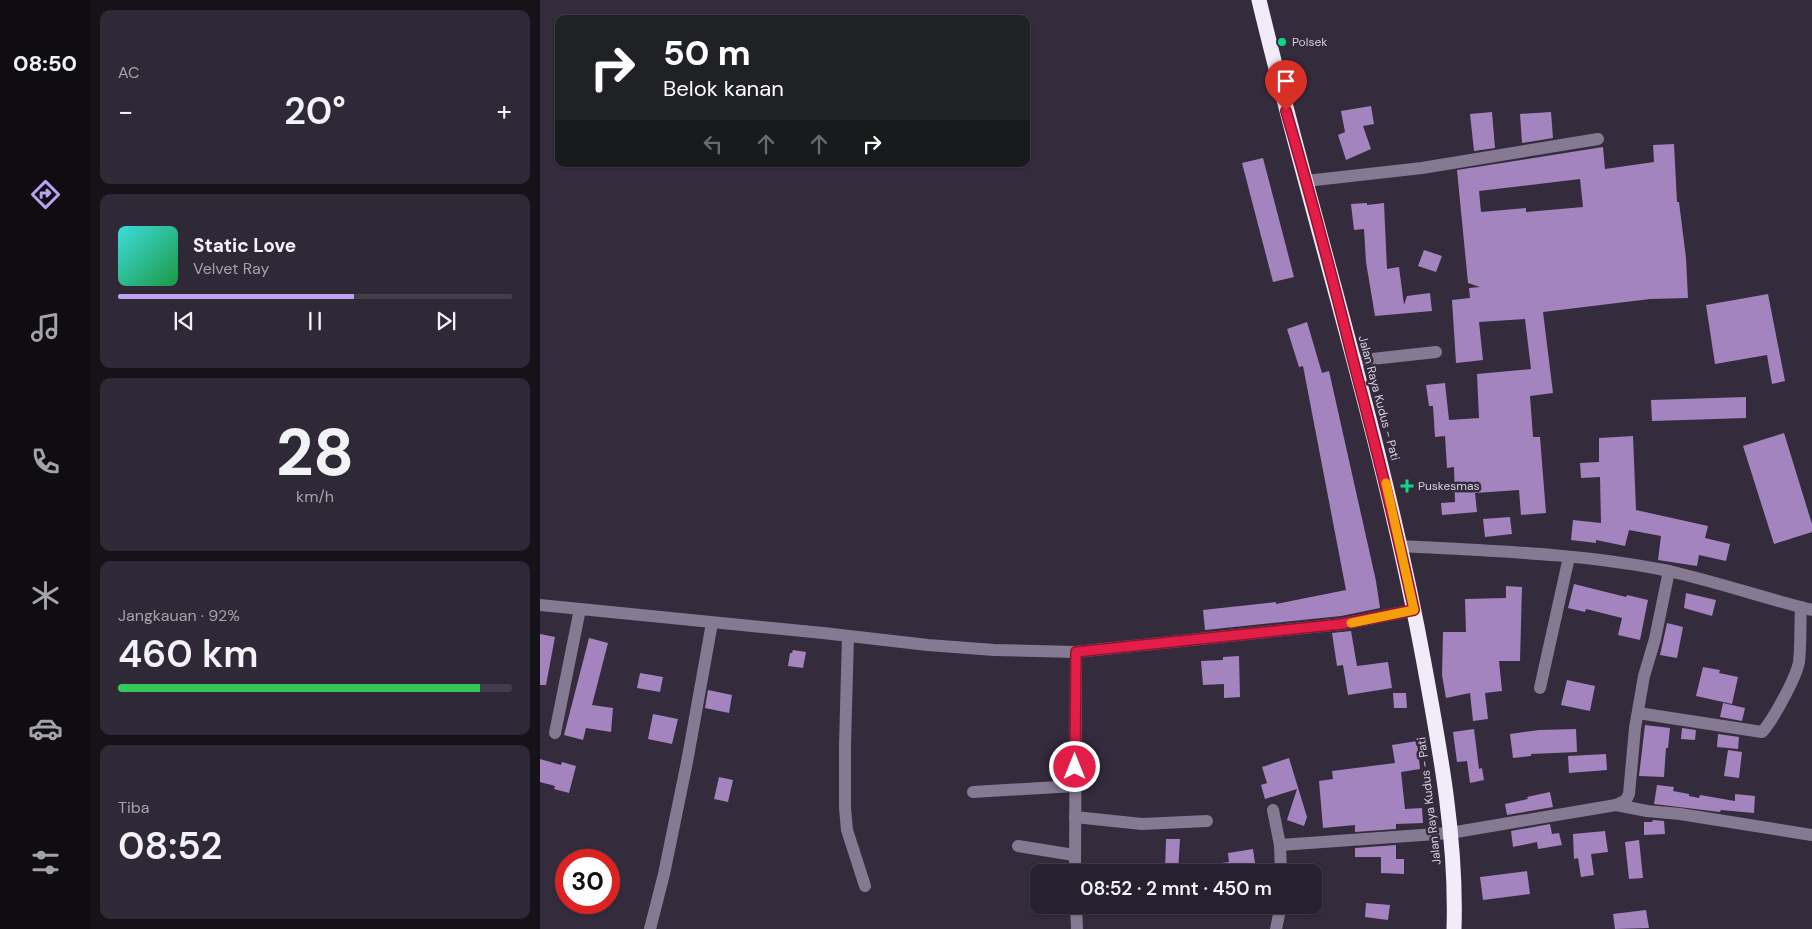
<!DOCTYPE html>
<html lang="id">
<head>
<meta charset="utf-8">
<style>
	:root { --surface:#27202e; --page:#2f2836; --text:#f1f3f6; --muted:#a4a3aa; --line:#433e4a; --accent:#bca0f2 }
	body { margin:0; font-family:"DM Sans",sans-serif; background:var(--page); color:var(--text); height:100vh; display:flex; flex-direction:column; font-size:19px; white-space:nowrap }
	* { box-sizing:border-box; margin:0 }
	p { font-size:16px; color:var(--muted) }
	.icon { flex:none; width:28px; height:28px; fill:none; stroke:currentColor; stroke-width:2; stroke-linecap:round; stroke-linejoin:round }
	.map { position:relative; flex:1; overflow:hidden }
	.drawer { display:flex; flex-direction:column; gap:10px; padding:10px; background:#151219; width:450px }
	.drawer>* { flex:none }
	.top-card { position:absolute; left:15px; top:15px; width:475px; height:152px; border-radius:10px; box-shadow:0 1px 4px #0004,0 0 0 1px var(--line); background:#202124; color:#fff; overflow:hidden }
	.speed { position:absolute; left:15px; top:849px; display:flex; gap:10px; font-size:25px; font-weight:700; text-align:center }
	.speed>* { display:grid; place-content:center; width:65px; height:65px; border-radius:50%; background:var(--surface); box-shadow:0 1px 4px #0004,0 0 0 1px var(--line); line-height:1 }
	.speed .limit { border:8px solid #d22; background:#fff; color:#111 }
	.pin { position:absolute; display:grid; place-items:center; width:42px; height:42px; color:#fff; margin:-51px -21px; border-radius:50% 50% 50% 0; rotate:-45deg; box-shadow:0 0 5px #0007 }
	.pin .icon { rotate:45deg }
	.me { position:absolute; width:55px; margin:-28px; rotate:0deg; stroke-linejoin:round; filter:drop-shadow(0 0 4px #0008) }
	.turn { display:flex; align-items:center; gap:18px; height:105px; padding:0 25px; font-size:22px }
	.turn .icon { width:65px; height:65px; stroke-width:2.5 }
	.turn b { display:block; font-size:35px; line-height:42px }
	.lanes { display:flex; align-items:center; height:48px; padding:0 25px; background:#0003; justify-content:center; gap:25px; direction:ltr }
	.lanes .off { opacity:.35 }
	.big { font-size:38px; font-weight:600; line-height:1.1 }
	.drawer .widget { flex:1; display:flex; flex-direction:column; justify-content:center; gap:8px; min-width:0; padding:0 18px; border-radius:10px; background:var(--page) }
	.drawer .dial { align-items:center; gap:0 }
	.dial b { font-size:65px; line-height:1 }
	.song { display:flex; align-items:center; gap:15px }
	.cover { width:60px; height:60px; border-radius:8px; background:linear-gradient(135deg,hsl(180 70% 55%),hsl(140 70% 35%)) }
	.played { height:5px; border-radius:2px; background:linear-gradient(90deg,var(--accent) 60%,var(--line) 60%) }
	.keys { display:flex; justify-content:space-around; direction:ltr }
	.heat { display:flex; justify-content:space-between; align-items:center; font-size:28px; direction:ltr }
	.charge { height:8px; border-radius:4px; background:linear-gradient(90deg,#34c759 92%,var(--line) 0) }
	.trip { position:absolute; left:490px; top:864px; width:292px; height:50px; border-radius:10px; background:var(--surface); box-shadow:0 1px 4px #0004,0 0 0 1px var(--line); font-weight:600; line-height:50px; text-align:center }
	main { display:flex; flex:1; min-height:0 }
	.tabs { display:flex; flex-direction:column; width:90px; justify-content:space-around; align-items:center; background:#100d12; color:var(--muted) }
	.tabs .icon { width:35px; height:35px }
	.tabs .active { color:var(--accent) }
	.tabs b { font-size:22px; color:var(--text) }
	.map>svg:first-child { display:block }
	.building { fill:#a384be; fill-rule:evenodd }
	.lines { fill:none; stroke-linecap:round; stroke-linejoin:round }
	.minor { stroke:#867992; stroke-width:12 }
	.highway { stroke:#f2ebf8; stroke-width:15 }
	.route-casing { stroke:#92132f; stroke-width:12 }
	.route { stroke:#e11d48; stroke-width:9 }
	.slow { stroke:#f59e0b; stroke-width:9 }
	.poi-dot { fill:#0cd98a; stroke:#342b3d; stroke-width:2 }
	.labels { text-anchor:middle; dominant-baseline:central; stroke-width:5; stroke-linejoin:round; paint-order:stroke }
	.poi-label { font-size:12px; fill:#d6d0dc; stroke:#342b3d; text-anchor:start }
	.street-label { font-size:12px; fill:#d6d0dc; stroke:#342b3d }
</style>
</head>
<body>
<main>
<nav class="tabs">
<b>08:50</b>
<svg class="icon active" aria-label="directions" viewBox="0 0 24 24"><path d="M12 3l9 9-9 9-9-9zM9 14v-3h6M13 9l2 2-2 2"/></svg>
<svg class="icon" aria-label="music" viewBox="0 0 24 24"><path d="M9 18V5l10-2v13"/><circle cx="6" cy="18" r="3"/><circle cx="16" cy="16" r="3"/></svg>
<svg class="icon" aria-label="phone" viewBox="0 0 24 24"><path d="M5 4h4l2 5-3 2q2 4 5 5l2-3 5 2v4C11 20 4 13 5 4z"/></svg>
<svg class="icon" aria-label="climate" viewBox="0 0 24 24"><path d="M12 3v18M4 7l16 10M4 17L20 7"/></svg>
<svg class="icon" aria-label="car" viewBox="0 0 24 24"><path d="M5 17H2v-5l4-1 3-4h7l3 4 3 1v5h-3M9 17h6M6 11h13"/><circle cx="7" cy="17" r="2"/><circle cx="17" cy="17" r="2"/></svg>
<svg class="icon" aria-label="filters" viewBox="0 0 24 24"><path d="M4 7h16M4 17h16"/><circle cx="9" cy="7" r="2"/><circle cx="15" cy="17" r="2"/></svg>
</nav>
<section class="drawer">
<div class="widget"><p>AC</p>
<div class="heat"><a>−</a><b class="big">20°</b><a>+</a></div>
</div>
<div class="widget">
<div class="song"><i class="cover"></i><div><b>Static Love</b><p>Velvet Ray</p></div></div>
<div class="played"></div>
<div class="keys"><svg class="icon" aria-label="previous" viewBox="0 0 24 24"><path d="M18 5L8 12l10 7zM5 5v14"/></svg><svg class="icon" aria-label="pause" viewBox="0 0 24 24"><path d="M8 5v14M16 5v14"/></svg><svg class="icon" aria-label="next" viewBox="0 0 24 24"><path d="M6 5l10 7-10 7zM19 5v14"/></svg></div>
</div>
<div class="widget dial"><b>28</b><p>km/h</p></div>
<div class="widget"><p>Jangkauan · 92%</p><b class="big">460 km</b><div class="charge"></div></div>
<div class="widget"><p>Tiba</p><b class="big">08:52</b></div>
</section>
<div class="map">
<svg width="1272" height="929" viewBox="0 0 1272 929">
	<rect width="100%" height="100%" fill="#342b3d"/>
	<g class="building">
		<path d="M831,106L834,124L823,126L831,149L806,160L798,135L805,132L801,111Z"/>
		<path d="M952,112L955,148L934,151L930,114Z"/>
		<path d="M1011,112L1013,138L982,143L980,114Z"/>
		<path d="M1134,144L1137,202H1139L1146,258L1148,298L1110,299L1003,312L1013,393L990,396L993,437H1000L1006,513L981,515L979,490L935,493L937,512L902,515L901,503L915,502L914,467L907,468L905,436L895,437L893,406H889L886,385L905,383L909,420L939,418L937,374L991,369L985,319L939,322L943,360L916,363L912,300L930,298L929,288L940,287L928,283L917,170L1063,147L1065,169L1114,162L1113,145ZM1040,179L1043,207L986,212V208L941,212L939,191Z"/>
		<path d="M723,158L754,277L733,282L702,163Z"/>
		<path d="M827,203V205L844,203L847,269L859,267L864,305L867,296L890,293L892,311L835,316L826,262L824,229L814,230L811,204Z"/>
		<path d="M884,250L902,256L896,272L878,266Z"/>
		<path d="M1228,294L1245,381L1232,384L1227,355L1175,364L1166,305Z"/>
		<path d="M767,322L782,373L789,371L836,581L840,608L801,616L665,630L663,610L736,602V604L806,590L763,366L759,367L747,329Z"/>
		<path d="M1206,397V418L1112,421L1111,400Z"/>
		<path d="M1244,433L1272,524V532L1234,544L1203,446Z"/>
		<path d="M1093,436L1096,510L1168,526L1165,538L1190,544L1186,561L1159,555L1157,566L1118,560L1121,536L1089,530L1085,546L1056,540V543L1031,540L1033,520L1061,523L1060,477L1041,478L1040,463L1059,462V438Z"/>
		<path d="M970,517L972,534L945,537L943,519Z"/>
		<path d="M1034,584L1086,597L1087,595L1108,600L1100,640L1078,635L1082,618L1046,609L1045,612L1028,608Z"/>
		<path d="M966,586L982,587L980,661H959L962,691L945,693L948,719L933,721L930,693L906,698L902,675L903,632H926L925,599L966,598Z"/>
		<path d="M1146,593L1176,600L1172,616L1144,608Z"/>
		<path d="M1127,623L1143,627L1137,658L1120,655Z"/>
		<path d="M811,631L817,666L848,662L852,688L808,695L803,665L797,666L792,633Z"/>
		<path d="M0,634L15,637L6,685H0Z"/>
		<path d="M49,638L68,643L52,705L73,708L71,732L46,728L43,740L24,735Z"/>
		<path d="M253,650L266,652L263,668L248,666L250,653H252Z"/>
		<path d="M699,656L700,697L684,698V684L663,685L661,661L683,660V657Z"/>
		<path d="M1163,667L1180,670L1179,673L1198,677L1192,704L1156,696Z"/>
		<path d="M100,673L123,677L120,692L97,688Z"/>
		<path d="M1027,680L1055,686L1050,711L1021,705Z"/>
		<path d="M168,690L192,695L189,713L165,708Z"/>
		<path d="M853,693H866L867,708H854Z"/>
		<path d="M1183,703L1205,708L1202,721L1180,717Z"/>
		<path d="M113,714L138,719L132,744L108,739Z"/>
		<path d="M1105,725L1130,728L1128,748H1126L1124,777L1099,776Z"/>
		<path d="M1142,728L1156,730L1155,740L1141,739Z"/>
		<path d="M934,729L939,769L942,768L944,780L930,783L927,761L917,762L913,732Z"/>
		<path d="M1036,729L1037,752L991,754V756L973,758L970,734L999,730Z"/>
		<path d="M1178,734L1199,737L1198,749L1177,747Z"/>
		<path d="M877,741L880,769L861,772L865,809L882,808L883,823L856,824V829L815,832V825L783,828L779,781L793,779L792,771L855,763L852,745Z"/>
		<path d="M1188,750L1202,752L1199,778L1184,776Z"/>
		<path d="M1066,754L1067,770L1029,773L1028,756Z"/>
		<path d="M749,758L767,817L764,826L747,820L757,789L725,799L721,785L727,783L722,767Z"/>
		<path d="M0,759L21,765L22,762L36,766L29,793L14,789L15,786L0,782Z"/>
		<path d="M179,777L193,780L188,802L174,799Z"/>
		<path d="M1117,785L1134,787L1133,791L1149,794V796L1159,798L1160,795L1195,801V794L1215,796L1214,813L1181,810L1180,812L1114,804Z"/>
		<path d="M1010,792L1013,807L967,815L965,804L988,799L987,797Z"/>
		<path d="M1113,820L1124,821L1125,834L1104,835V822H1112Z"/>
		<path d="M1010,824L1012,834L1019,833L1022,845L998,849L997,842L973,847L971,831Z"/>
		<path d="M1065,831L1068,852L1051,854L1054,875L1041,877L1038,858L1034,859L1033,834Z"/>
		<path d="M626,839H640L638,872L625,871Z"/>
		<path d="M1099,840L1103,878L1089,879L1085,842Z"/>
		<path d="M856,845V859H864V874L841,873V857H815V848Z"/>
		<path d="M713,849L716,870L698,872H667L666,865L689,862L688,853Z"/>
		<path d="M987,871L990,894L943,900L940,877Z"/>
		<path d="M826,903L850,905L848,920L825,917Z"/>
		<path d="M1106,910L1109,928L1075,929L1073,914Z"/>
	</g>
	<g class="lines">
		<g class="minor">
			<path d="M766,181L882,168L1058,139"/>
			<path d="M814,361L896,352"/>
			<path d="M861,546C950,551 1041,553 1129,571C1177,582 1224,598 1272,610"/>
			<path d="M0,605L283,633L388,645L454,650L536,652L802,624L874,610"/>
			<path d="M308,636L305,745V808L307,830L325,886"/>
			<path d="M1000,688L1029,557"/>
			<path d="M1098,713L1222,732C1233,720 1256,678 1259,662C1261,644 1260,625 1261,607"/>
			<path d="M15,733L40,609"/>
			<path d="M433,792L535,786"/>
			<path d="M1076,805L1107,811L1140,814L1272,835"/>
			<path d="M733,810L740,845L741,872"/>
			<path d="M535,817L602,824L667,821"/>
			<path d="M740,845L910,833L1076,805L1086,800L1089,794L1095,728L1104,676L1115,639L1129,571"/>
			<path d="M478,846L534,855"/>
			<path d="M535,872L536,652"/>
			<path d="M536,905L537,929"/>
			<path d="M110,929L124,874L147,762L172,623"/>
			<path d="M736,929L741,905"/>
		</g>
		<path class="highway" d="M719,0C772,222 843,439 884,663C900,750 917,840 914,929"/>
	</g>
	<g class="lines">
		<g class="route-casing">
			<path id="route" d="M535,767L536,652L802,624L874,610C856,526 835,443 813,360C792,276 770,193 746,111"/>
		</g>
		<use href="#route" class="route"/>
		<path class="slow" d="M811,623L874,610L846,483"/>
	</g>
	<g class="poi-dot">
		<circle cx="742" cy="42" r="5"/>
		<path d="M864.5 478.5h5v5h5v5h-5v5h-5v-5h-5v-5h5z"/>
	</g>
	<g class="labels">
		<g class="poi-label">
			<text x="752" y="42">Polsek</text>
			<text x="878" y="486">Puskesmas</text>
		</g>
		<g class="street-label">
			<text transform="translate(839 398) rotate(75)">Jalan Raya Kudus - Pati</text>
			<text transform="translate(889 801) rotate(-97)">Jalan Raya Kudus - Pati</text>
		</g>
	</g>
</svg>
<div class="speed"><div class="limit">30</div></div>
<div class="pin" style="left:746px;top:111px;background:#d93025"><svg class="icon" aria-label="arrive" viewBox="0 0 24 24"><path d="M6 21V4h12l-3 4 3 4H6"/></svg></div>
<svg class="me" style="left:535px;top:767px" viewBox="-20 -20 40 40"><circle r="17" fill="#e11d48" stroke="#fff" stroke-width="3"/><path d="M0-11L8 9 0 5-8 9z" fill="#fff"/></svg>
<div class="trip">08:52 · 2 mnt · 450 m</div>
<div class="top-card">
<div class="turn"><svg class="icon" aria-label="right" viewBox="0 0 24 24"><path d="M7 20v-9h11M14 6l5 5-5 5"/></svg><div><b>50 m</b>Belok kanan</div></div>
<div class="lanes"><svg class="icon off" aria-label="left" viewBox="0 0 24 24"><path d="M17 20v-9H6M10 6l-5 5 5 5"/></svg><svg class="icon off" aria-label="ahead" viewBox="0 0 24 24"><path d="M12 20V5M6 11l6-6 6 6"/></svg><svg class="icon off" aria-label="ahead" viewBox="0 0 24 24"><path d="M12 20V5M6 11l6-6 6 6"/></svg><svg class="icon" aria-label="right" viewBox="0 0 24 24"><path d="M7 20v-9h11M14 6l5 5-5 5"/></svg></div>
</div>
</div>
</main>
</body>
</html>
